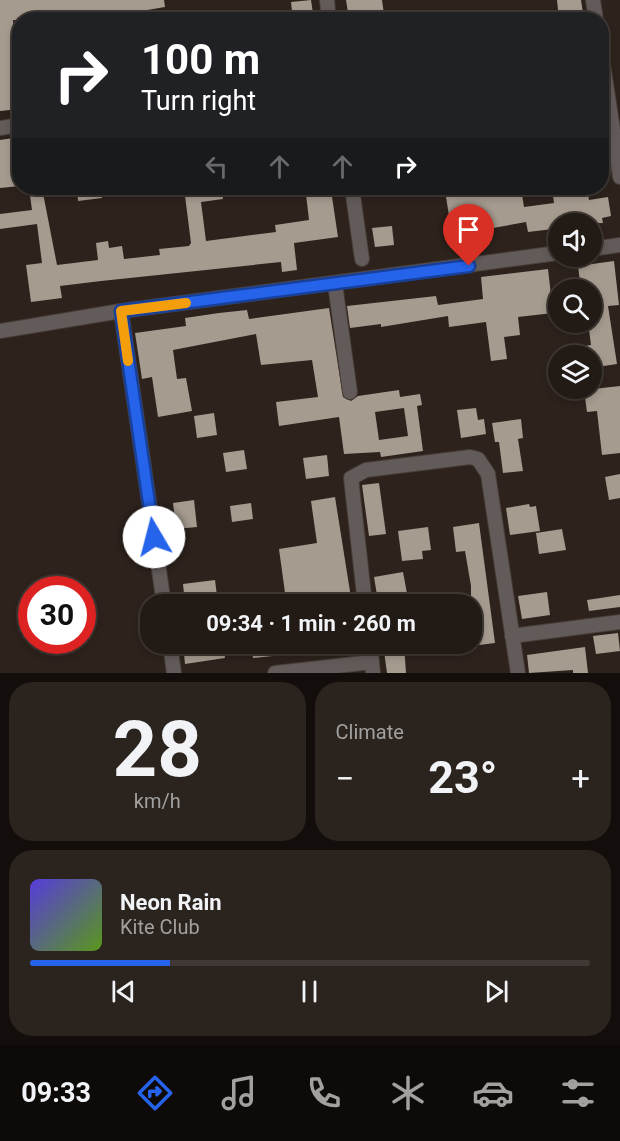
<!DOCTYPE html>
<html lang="en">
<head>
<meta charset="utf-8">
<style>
	:root { --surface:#221a15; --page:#2a231e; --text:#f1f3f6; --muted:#a2a1a0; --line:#3f3834; --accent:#2563eb }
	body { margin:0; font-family:Roboto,sans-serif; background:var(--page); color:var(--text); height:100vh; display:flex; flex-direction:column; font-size:22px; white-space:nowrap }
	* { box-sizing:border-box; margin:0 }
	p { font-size:20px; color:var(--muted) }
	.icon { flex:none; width:33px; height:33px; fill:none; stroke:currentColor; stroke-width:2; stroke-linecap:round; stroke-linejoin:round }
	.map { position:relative; height:673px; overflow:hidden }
	.drawer { display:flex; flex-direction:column; gap:9px; padding:9px; background:#130e0c; flex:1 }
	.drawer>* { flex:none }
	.guide { position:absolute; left:12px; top:12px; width:597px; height:183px; border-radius:24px; box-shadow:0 3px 9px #0003,0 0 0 2px var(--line); background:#202124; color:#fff; overflow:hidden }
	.fabs { position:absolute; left:548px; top:213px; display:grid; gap:12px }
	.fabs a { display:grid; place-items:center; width:54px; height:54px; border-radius:50%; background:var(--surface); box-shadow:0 3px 9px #0003,0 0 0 2px var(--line); font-size:30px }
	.speed { position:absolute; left:18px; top:576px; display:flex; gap:12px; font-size:30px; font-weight:700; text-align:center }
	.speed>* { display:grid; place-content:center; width:78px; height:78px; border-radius:50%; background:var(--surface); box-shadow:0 3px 9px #0003,0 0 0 2px var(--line); line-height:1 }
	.speed .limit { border:9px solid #d22; background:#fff; color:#111 }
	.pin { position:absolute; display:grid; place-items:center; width:51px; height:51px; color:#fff; margin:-62px -26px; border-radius:50% 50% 50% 0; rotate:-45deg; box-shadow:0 0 6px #0007 }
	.pin .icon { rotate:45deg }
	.me { position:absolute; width:66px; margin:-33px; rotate:352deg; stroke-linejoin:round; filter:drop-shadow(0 0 4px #0008) }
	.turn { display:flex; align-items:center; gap:21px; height:126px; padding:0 30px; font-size:27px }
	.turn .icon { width:78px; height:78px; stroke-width:2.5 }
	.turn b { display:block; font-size:42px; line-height:51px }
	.lanes { display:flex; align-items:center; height:57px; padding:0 30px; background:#0003; justify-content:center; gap:30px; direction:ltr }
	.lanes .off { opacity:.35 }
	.big { font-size:45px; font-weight:700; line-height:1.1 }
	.drawer .card { flex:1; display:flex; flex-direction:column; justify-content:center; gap:9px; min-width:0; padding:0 21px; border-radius:24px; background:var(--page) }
	.drawer .dial { align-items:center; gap:0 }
	.dial b { font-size:78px; line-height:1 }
	.song { display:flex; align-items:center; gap:18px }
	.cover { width:72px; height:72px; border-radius:9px; background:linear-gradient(135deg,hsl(250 70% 55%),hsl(90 70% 35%)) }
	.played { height:6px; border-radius:3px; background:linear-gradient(90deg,var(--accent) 25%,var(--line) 25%) }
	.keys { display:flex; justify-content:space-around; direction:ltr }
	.heat { display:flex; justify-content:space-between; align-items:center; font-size:33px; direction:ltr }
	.drawer .tiles { flex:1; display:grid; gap:9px; grid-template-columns:1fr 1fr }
	.card:last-child { grid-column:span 2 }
	.trip { position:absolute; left:140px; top:594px; width:342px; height:60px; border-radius:24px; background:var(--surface); box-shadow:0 3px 9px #0003,0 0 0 2px var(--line); font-weight:700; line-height:60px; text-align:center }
	.tab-bar { display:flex; height:96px; justify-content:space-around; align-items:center; background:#0e0a08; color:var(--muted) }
	.tab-bar .icon { width:42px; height:42px }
	.tab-bar .on { color:var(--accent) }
	.tab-bar b { font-size:27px; color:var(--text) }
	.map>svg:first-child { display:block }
	.building { fill:#a59b8f; fill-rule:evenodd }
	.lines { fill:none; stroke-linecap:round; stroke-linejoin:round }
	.street-casing { stroke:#483e38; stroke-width:16 }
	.street { stroke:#625b5a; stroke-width:14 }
	.route-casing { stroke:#184099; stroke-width:15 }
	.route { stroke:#2563eb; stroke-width:10 }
	.slow { stroke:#f59e0b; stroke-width:10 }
</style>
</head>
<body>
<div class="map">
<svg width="620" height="673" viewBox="0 0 620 673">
	<rect width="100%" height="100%" fill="#2d221c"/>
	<g class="building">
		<path d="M0,0H164L165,7L89,20H13L20,109L0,111Z"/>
		<path d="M311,0L314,20H293L291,2Z"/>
		<path d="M346,0H382L384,14L349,19Z"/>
		<path d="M557,0H581L584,20H559Z"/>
		<path d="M20,137V186L0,188V140Z"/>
		<path d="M29,188H42L57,265L98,260L96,243L108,241L109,248L122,246L124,259L160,255L159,249L189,246L191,243L184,188H222L223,199L201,202L206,241L276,232L275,225L309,220L306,194L331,190L338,237L294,243L297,270L282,272L281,262L101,281L60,286L62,298L31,302L26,265L42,263L37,224L0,229V214L32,210Z"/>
		<path d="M77,188H101L102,198L78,201Z"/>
		<path d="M521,188L524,207L554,203L552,188H587L589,200L608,197L611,216L602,218L603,223L552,224L553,229L528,232L526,222L476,231L475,225L451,228L446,197L471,193V197Z"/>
		<path d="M392,226L394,245L375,247L372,228Z"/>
		<path d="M614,261L619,305L608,306L617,364L591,368V356H565V349L591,345L588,322H591V290H581L578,266Z"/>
		<path d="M548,269L553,313L518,317L520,335L504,337L507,359L491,361L486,322L449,327L448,316L381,327V324L350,328L347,306L436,296L438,305L483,299L481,277Z"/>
		<path d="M329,308L343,397L351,401L358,396L399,390L400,397L420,394L422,405L417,406L423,451L381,457L380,452L344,454L339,417L279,426L276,402L318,397L312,360L261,365L256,334L173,350L177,379L186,378L192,411L158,417L152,377L142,379L135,333L186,326L185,318L219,313L247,310L249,319ZM404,408L408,436L379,440L375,412Z"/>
		<path d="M620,386V453L602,455L597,411L587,412L584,390Z"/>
		<path d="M476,408L478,420L484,419L486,434L461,438L457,410Z"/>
		<path d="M214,413L217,435L197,438L194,416Z"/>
		<path d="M521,419L523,438L518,439L523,471L503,473L499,442H495L492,423Z"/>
		<path d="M244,450L247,469L226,472L223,453Z"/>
		<path d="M327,455L329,476L306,479L303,458Z"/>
		<path d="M620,474V498L609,500L605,477Z"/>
		<path d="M379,483L386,534L369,536L362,485Z"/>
		<path d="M335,497L352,604H332L331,593L286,600L279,549L317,543L311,501Z"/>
		<path d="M194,500L197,527L176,529L173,503Z"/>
		<path d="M251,503L253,519L232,522L230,506Z"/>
		<path d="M529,504L530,507L536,506L540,531L510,535L506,508Z"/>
		<path d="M479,523L495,643L471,646V586L465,551L456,552L453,527Z"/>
		<path d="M428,527L431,550L422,551L423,559L402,561L398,531Z"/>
		<path d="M562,529L566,550L539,554L536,533Z"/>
		<path d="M403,572L409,604H391L390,599L378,601L374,577Z"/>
		<path d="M215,580L218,604H185L183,584Z"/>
		<path d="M547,592L550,615L522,619L518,596Z"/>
		<path d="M620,595V607L589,611L587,600Z"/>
		<path d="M618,633L620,651L596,654L593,636Z"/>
		<path d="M183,644H223L225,658L185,664Z"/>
		<path d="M251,644H320V651L253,658Z"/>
		<path d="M383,644H404L406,673H387Z"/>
		<path d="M585,647L588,673H573V670L529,673L527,655Z"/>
	</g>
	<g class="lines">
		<g class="street-casing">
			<g id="street">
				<path d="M327,0L329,20"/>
				<path d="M593,0L596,20"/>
				<path d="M602,57L620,177"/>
				<path d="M0,128L20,125"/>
				<path d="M352,188L362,259"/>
				<path d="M591,249L620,245"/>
				<path d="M335,284L350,392"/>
				<path d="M121,311L164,604"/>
				<path d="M0,331L121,311L558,253"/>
				<path d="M365,604L351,478L366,470L470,457L478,459L488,474L518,673"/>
				<path d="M512,636L620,622"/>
				<path d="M170,644L174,673"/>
				<path d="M370,644L373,673"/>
				<path d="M275,673L372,662"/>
			</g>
		</g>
		<use href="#street" class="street"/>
	</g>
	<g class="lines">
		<g class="route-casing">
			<path id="route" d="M154,537L121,311L469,266"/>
		</g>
		<use href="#route" class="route"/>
		<path class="slow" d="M128,361L121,311L186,303"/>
	</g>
</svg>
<div class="fabs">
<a><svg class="icon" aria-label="sound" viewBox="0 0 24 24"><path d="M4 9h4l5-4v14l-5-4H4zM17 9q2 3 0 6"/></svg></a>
<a><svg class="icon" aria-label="search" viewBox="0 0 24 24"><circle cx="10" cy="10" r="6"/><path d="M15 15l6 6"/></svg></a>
<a><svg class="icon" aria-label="layers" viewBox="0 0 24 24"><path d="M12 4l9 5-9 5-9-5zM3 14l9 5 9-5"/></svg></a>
</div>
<div class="speed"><div class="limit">30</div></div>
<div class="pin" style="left:469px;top:266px;background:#d93025"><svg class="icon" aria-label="arrive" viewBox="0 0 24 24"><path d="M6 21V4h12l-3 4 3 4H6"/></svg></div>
<svg class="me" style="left:154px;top:537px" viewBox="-20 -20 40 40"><circle r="19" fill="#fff"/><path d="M0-13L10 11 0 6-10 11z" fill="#2563eb"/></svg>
<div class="trip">09:34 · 1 min · 260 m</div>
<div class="guide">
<div class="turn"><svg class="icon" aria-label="right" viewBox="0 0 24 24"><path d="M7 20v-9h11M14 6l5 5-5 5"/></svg><div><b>100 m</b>Turn right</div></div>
<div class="lanes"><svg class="icon off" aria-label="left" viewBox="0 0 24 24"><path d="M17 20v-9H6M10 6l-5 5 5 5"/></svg><svg class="icon off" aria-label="ahead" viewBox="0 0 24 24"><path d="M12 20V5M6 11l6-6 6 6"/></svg><svg class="icon off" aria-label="ahead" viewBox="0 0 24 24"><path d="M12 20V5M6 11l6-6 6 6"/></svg><svg class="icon" aria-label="right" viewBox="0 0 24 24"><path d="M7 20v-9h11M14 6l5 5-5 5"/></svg></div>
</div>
</div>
<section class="drawer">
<div class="tiles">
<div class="card dial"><b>28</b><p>km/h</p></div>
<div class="card"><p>Climate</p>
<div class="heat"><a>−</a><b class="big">23°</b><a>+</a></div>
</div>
<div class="card">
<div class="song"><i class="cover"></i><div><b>Neon Rain</b><p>Kite Club</p></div></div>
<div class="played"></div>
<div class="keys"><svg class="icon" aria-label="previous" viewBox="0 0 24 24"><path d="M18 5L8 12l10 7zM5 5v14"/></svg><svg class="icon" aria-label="pause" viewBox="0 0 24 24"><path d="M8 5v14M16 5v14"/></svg><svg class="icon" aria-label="next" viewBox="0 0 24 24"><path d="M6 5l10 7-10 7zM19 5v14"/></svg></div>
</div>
</div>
</section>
<nav class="tab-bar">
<b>09:33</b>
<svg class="icon on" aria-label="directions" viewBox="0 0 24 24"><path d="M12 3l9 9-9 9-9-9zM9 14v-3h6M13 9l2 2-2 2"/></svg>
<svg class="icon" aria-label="music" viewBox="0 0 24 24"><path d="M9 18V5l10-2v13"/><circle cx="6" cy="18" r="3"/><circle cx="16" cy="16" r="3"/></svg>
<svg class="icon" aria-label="phone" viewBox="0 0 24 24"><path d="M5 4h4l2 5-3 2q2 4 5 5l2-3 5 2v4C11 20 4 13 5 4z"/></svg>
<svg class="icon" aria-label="climate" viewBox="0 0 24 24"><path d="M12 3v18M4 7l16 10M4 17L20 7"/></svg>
<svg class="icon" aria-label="car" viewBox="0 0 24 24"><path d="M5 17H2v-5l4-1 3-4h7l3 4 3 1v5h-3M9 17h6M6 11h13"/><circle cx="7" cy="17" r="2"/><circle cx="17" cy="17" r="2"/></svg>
<svg class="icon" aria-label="filters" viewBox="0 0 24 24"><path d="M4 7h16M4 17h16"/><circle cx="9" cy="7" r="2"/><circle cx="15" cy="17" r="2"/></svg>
</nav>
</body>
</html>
